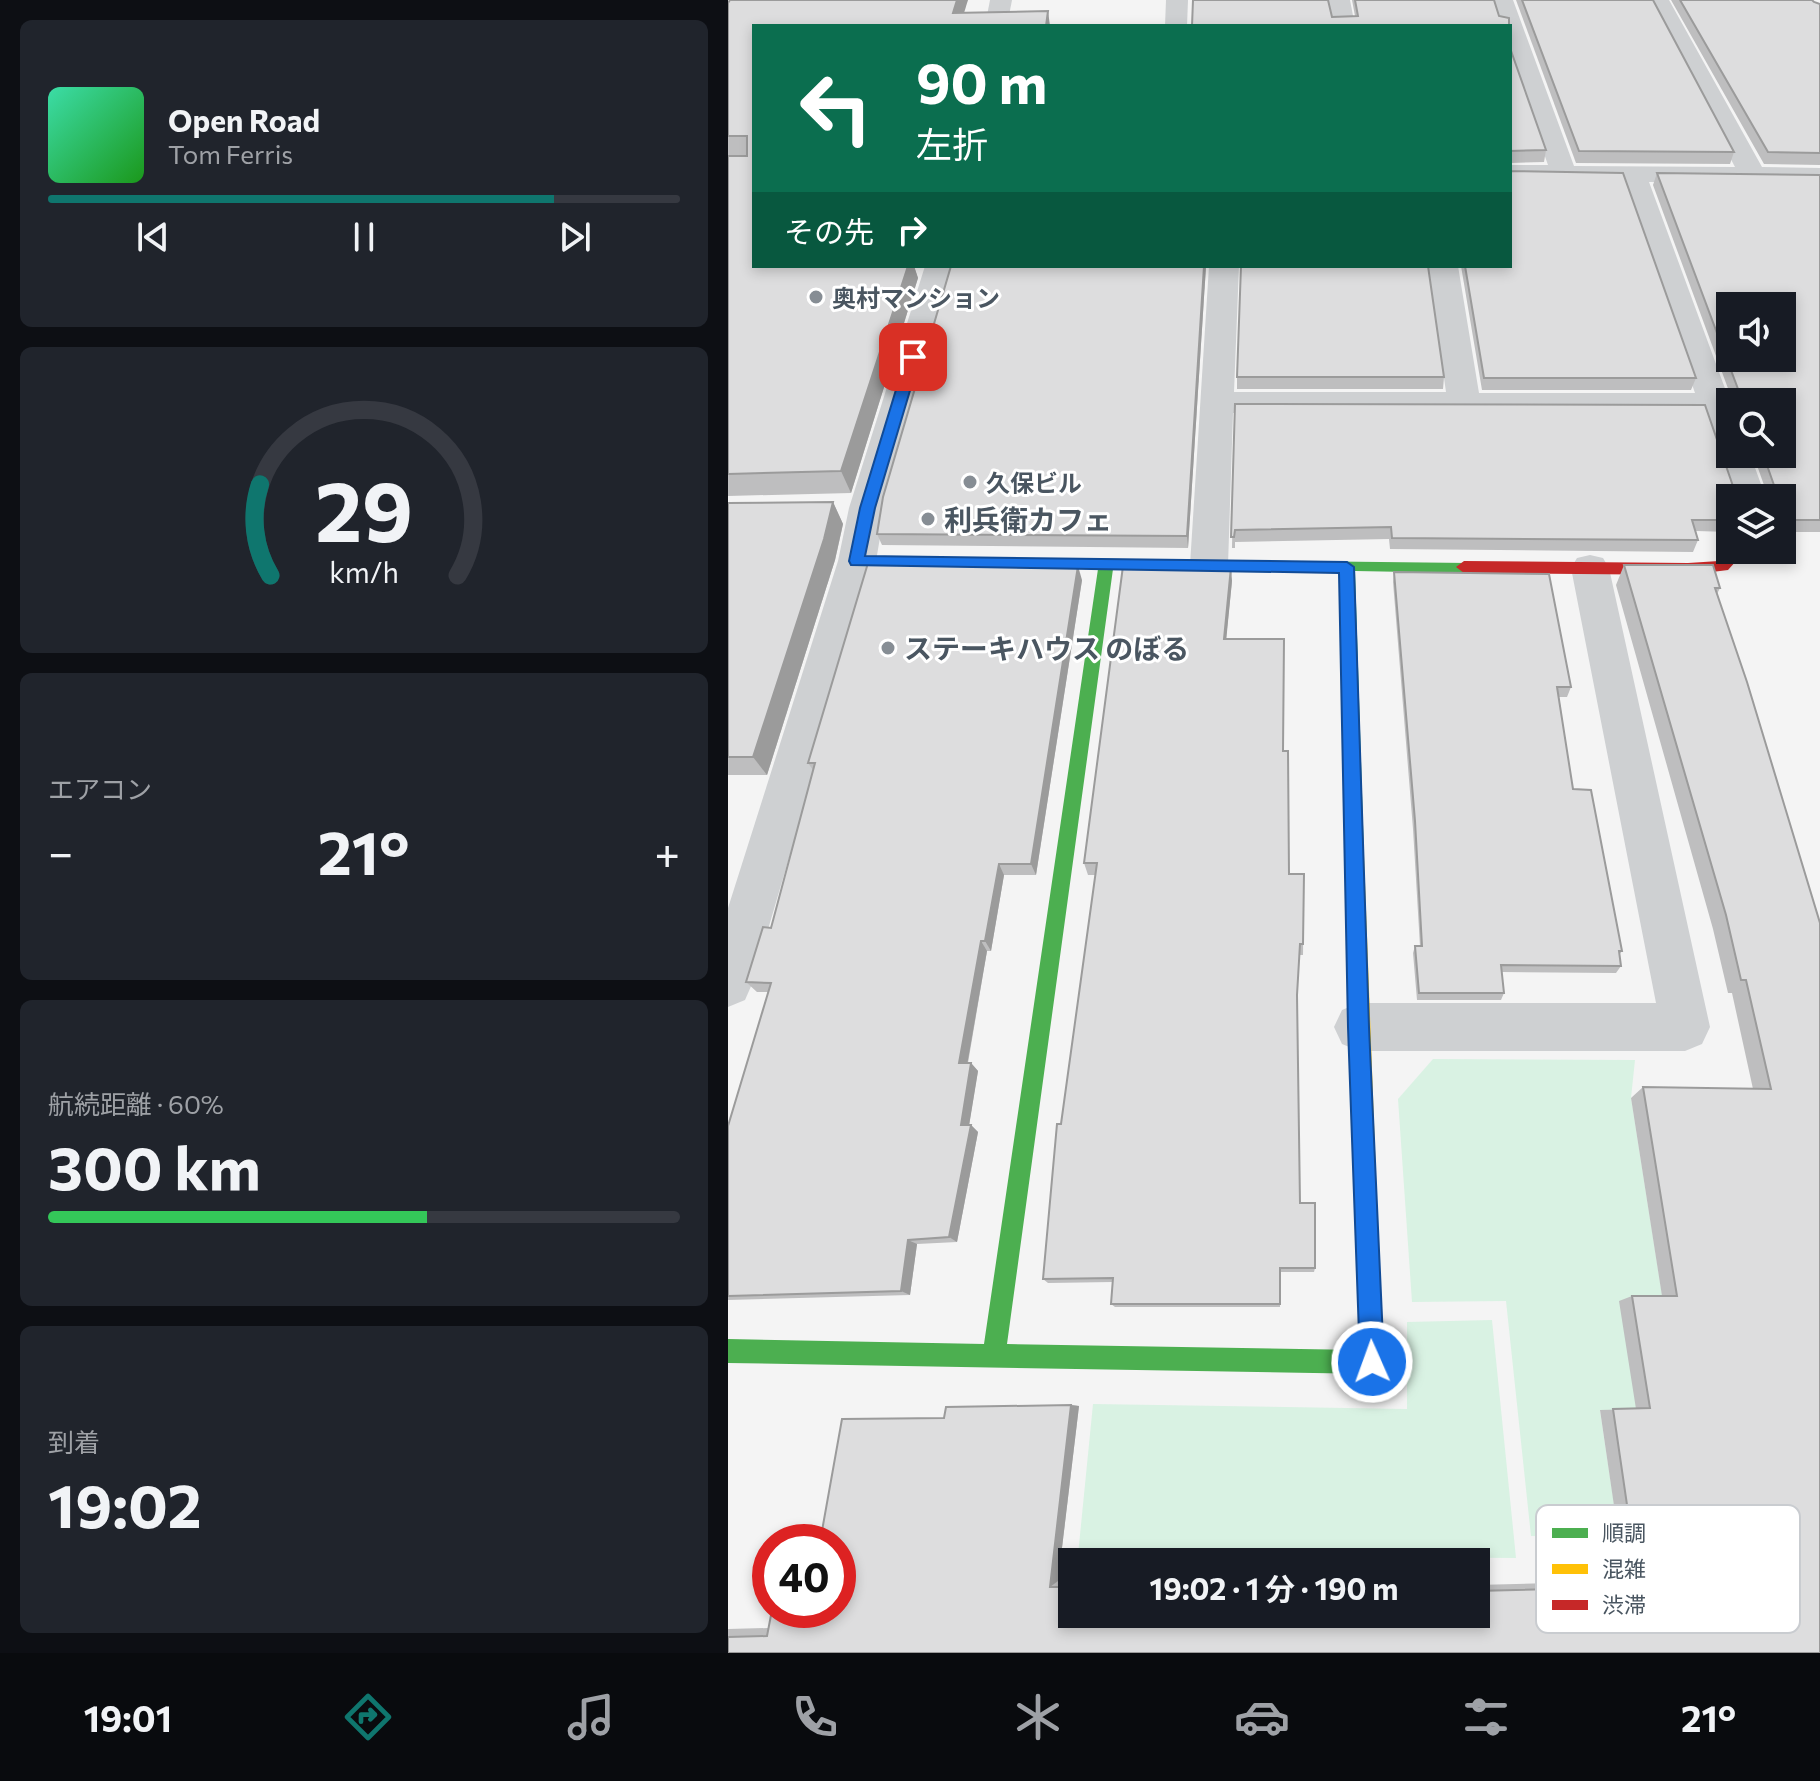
<!DOCTYPE html>
<html lang="ja">
<head>
<meta charset="utf-8">
<style>
	:root { --surface:#171b24; --page:#20242c; --text:#f1f3f6; --muted:#9ea1a6; --line:#363941; --accent:#0f766e }
	body { margin:0; font-family:Commissioner,"Noto Sans JP",sans-serif; background:var(--page); color:var(--text); height:100vh; display:flex; flex-direction:column; font-size:30px; white-space:nowrap }
	* { box-sizing:border-box; margin:0 }
	p { font-size:26px; color:var(--muted) }
	.icon { flex:none; width:44px; height:44px; fill:none; stroke:currentColor; stroke-width:2; stroke-linecap:round; stroke-linejoin:round }
	.map { position:relative; flex:1; overflow:hidden }
	.sheet { display:flex; flex-direction:column; gap:20px; padding:20px; background:#0d0f14; width:728px }
	.sheet>* { flex:none }
	.hud { position:absolute; left:24px; top:24px; width:760px; height:244px; border-radius:0px; box-shadow:0 4px 12px #0003; background:#0b6e4f; color:#fff; overflow:hidden }
	.controls { position:absolute; left:988px; top:292px; display:grid; gap:16px }
	.controls a { display:grid; place-items:center; width:80px; height:80px; border-radius:0px; background:var(--surface); box-shadow:0 4px 12px #0003; font-size:40px }
	.speed { position:absolute; left:24px; top:1524px; display:flex; gap:16px; font-size:40px; font-weight:700; text-align:center }
	.speed>* { display:grid; place-content:center; width:104px; height:104px; border-radius:50%; background:var(--surface); box-shadow:0 4px 12px #0003; line-height:1 }
	.speed .limit { border:12px solid #d22; background:#fff; color:#111 }
	.pin { position:absolute; display:grid; place-items:center; width:68px; height:68px; color:#fff; margin:-34px; border-radius:16px; box-shadow:0 4px 12px #0006 }
	.me { position:absolute; width:88px; margin:-44px; rotate:358deg; stroke-linejoin:round; filter:drop-shadow(0 0 6px #0008) }
	.turn { display:flex; align-items:center; gap:28px; height:168px; padding:0 32px; font-size:36px }
	.turn .icon { width:104px; height:104px; stroke-width:2.5 }
	.turn b { display:block; font-size:56px; line-height:68px }
	.then { display:flex; align-items:center; height:76px; padding:0 32px; background:#0003; gap:16px; font-size:30px }
	.big { font-size:60px; font-weight:700; line-height:1.1 }
	.sheet .card { flex:1; display:flex; flex-direction:column; justify-content:center; gap:12px; min-width:0; padding:0 28px; border-radius:12px; background:var(--page) }
	.sheet .dial { align-items:center; gap:0 }
	.dial svg { height:208px; overflow:visible; fill:none; stroke:var(--line); stroke-width:7; stroke-linecap:round; text-anchor:middle }
	.dial text { fill:var(--text); stroke:none }
	.song { display:flex; align-items:center; gap:24px }
	.cover { width:96px; height:96px; border-radius:12px; background:linear-gradient(135deg,hsl(160 70% 55%),hsl(120 70% 35%)) }
	.played { height:8px; border-radius:4px; background:linear-gradient(90deg,var(--accent) 80%,var(--line) 80%) }
	.keys { display:flex; justify-content:space-around; direction:ltr }
	.heat { display:flex; justify-content:space-between; align-items:center; font-size:44px; direction:ltr }
	.charge { height:12px; border-radius:6px; background:linear-gradient(90deg,#34c759 60%,var(--line) 0) }
	.trip { position:absolute; left:330px; top:1548px; width:432px; height:80px; border-radius:0px; background:var(--surface); box-shadow:0 4px 12px #0003; font-weight:700; line-height:80px; text-align:center }
	.tab-bar { display:flex; height:128px; justify-content:space-around; align-items:center; background:#090b0e; color:var(--muted) }
	.tab-bar .icon { width:56px; height:56px }
	.tab-bar .active { color:var(--accent) }
	.tab-bar b { font-size:36px; color:var(--text) }
	main { display:flex; flex:1; min-height:0 }
	.map>svg:first-child { display:block }
	.green { fill:#d9f2e3 }
	.lines { fill:none; stroke-linecap:round; stroke-linejoin:round }
	.street { fill:#ced0d2; fill-rule:evenodd }
	.fast { fill:#4caf50; fill-rule:evenodd }
	.slow { fill:#ffc107; fill-rule:evenodd }
	.jam { fill:#c62828; fill-rule:evenodd }
	.wall { fill:#bebebf }
	.shaded-wall { fill:#9b9b9b }
	.building { fill:#ddddde; stroke:#9b9b9b; stroke-width:2; fill-rule:evenodd }
	.route { fill:#1a73e8; stroke:#114b97; stroke-width:2 }
	.poi-dot { fill:#868d94; stroke:#fff; stroke-width:3 }
	.labels { text-anchor:middle; dominant-baseline:central; stroke-width:6; stroke-linejoin:round; paint-order:stroke }
	.far-poi-label { font-size:24px; font-weight:bold; fill:#4a5661; stroke:#fff; text-anchor:start }
	.poi-label { font-size:28px; font-weight:bold; fill:#4a5661; stroke:#fff; text-anchor:start }
	.key { fill:#fff; stroke:#c9ccd0; stroke-width:2 }
	.key-label { font-size:22px; fill:#4a5661 }
</style>
</head>
<body>
<main>
<section class="sheet">
<div class="card">
<div class="song"><i class="cover"></i><div><b>Open Road</b><p>Tom Ferris</p></div></div>
<div class="played"></div>
<div class="keys"><svg class="icon" aria-label="previous" viewBox="0 0 24 24"><path d="M18 5L8 12l10 7zM5 5v14"/></svg><svg class="icon" aria-label="pause" viewBox="0 0 24 24"><path d="M8 5v14M16 5v14"/></svg><svg class="icon" aria-label="next" viewBox="0 0 24 24"><path d="M6 5l10 7-10 7zM19 5v14"/></svg></div>
</div>
<div class="card dial"><svg viewBox="0 0 100 80">
<path d="M14 69A42 42 0 1 1 86 69"/>
<path d="M14 69A42 42 0 0 1 10 34" stroke="#0f766e"/>
<text x="50" y="56" font-size="32" font-weight="700">29</text>
<text x="50" y="72" font-size="11">km/h</text>
</svg></div>
<div class="card"><p>エアコン</p>
<div class="heat"><a>−</a><b class="big">21°</b><a>+</a></div>
</div>
<div class="card"><p>航続距離 · 60%</p><b class="big">300 km</b><div class="charge"></div></div>
<div class="card"><p>到着</p><b class="big">19:02</b></div>
</section>
<div class="map">
<svg width="1092" height="1653" viewBox="0 0 1092 1653">
	<rect width="100%" height="100%" fill="#f4f4f4"/>
	<g class="green">
		<path d="M705,1059L907,1060L903,1098L935,1301L909,1409L872,1411L891,1537L803,1536L778,1301L684,1302L670,1099Z"/>
		<path d="M764,1320L788,1558L350,1555L365,1404L679,1409V1322Z"/>
	</g>
	<g class="lines">
		<g class="street">
			<path d="M262,0H284L279,26H257Z"/>
			<path d="M438,0H460L459,26H437Z"/>
			<path d="M600,0H622L627,26H605Z"/>
			<path d="M763,0H785L846,166L1007,167L919,0H941L1034,167L1092,168V184L921,182L1002,402V454H1022L1038,498H1002L974,414L505,413L500,565L494,574L481,578L468,574L462,565L481,266H511L506,392H718L700,266H730L751,393H967L894,182L782,181V165H820L782,56V26H772Z"/>
			<path d="M197,266H227L157,508L148,561L24,984L17,1000L0,1007V908L110,561L121,508Z"/>
			<path d="M862,555L875,558L881,568L982,1027L974,1044L957,1051H631L614,1044L606,1027L614,1010L631,1003H928L843,568L849,558Z"/>
		</g>
		<path class="fast" d="M129,556L741,563L744,567L736,573L627,571L636,856L633,862L627,864L621,862L618,856L611,571L385,569L279,1344L632,1350L629,1256L632,1248L640,1245L648,1248L651,1256L656,1362L652,1370L644,1374L0,1363V1339L256,1344L370,569L129,566L121,561Z"/>
		<path class="slow" d="M627,848L633,850L636,856L651,1256L648,1264L640,1267L632,1264L629,1256L618,856L621,850Z"/>
		<path class="jam" d="M1002,549L1018,550L1000,570L960,575L736,573L728,567L736,561L960,563L991,561Z"/>
	</g>
	<g class="wall">
		<path d="M240,0L26,266H186L190,278L123,493L0,496V3Z"/>
		<path d="M624,0H766L771,16L604,17L627,16Z"/>
		<path d="M788,0H925L1006,152L1002,164L848,163Z"/>
		<path d="M943,0H1084L1086,2L1092,4V165L1036,164Z"/>
		<path d="M782,48L818,150L816,162L782,163V171L968,378L963,390H754L733,266H782Z"/>
		<path d="M929,173L1092,175V532H1054V498H1002V532L968,531L970,540L965,552L662,549L661,539L507,542V548H504L507,404L1006,489L1037,488L1025,454H1054V402H1005L925,185Z"/>
		<path d="M478,266L460,548L154,545L149,534Z"/>
		<path d="M509,377H716L715,389H509Z"/>
		<path d="M105,502L115,524L107,560L39,775H0V503Z"/>
		<path d="M896,565L992,588L989,594L1019,682L1092,1653H0V1629L40,1628L110,1610L216,1418L343,1405L351,1406L330,1581H344V1614H748V1585L897,1581L872,1410L908,1409L891,1301L904,1296H934L903,1098L915,1087L1025,1089L1004,993H1000L985,929L888,585Z"/>
		<path d="M666,572L843,687L839,697H831L845,789L894,951L891,955L893,966L888,973L774,972L776,993L773,1000H689L685,953L687,946H692L685,829L665,582Z"/>
		<path d="M354,580L308,875H276L263,951H259L240,1063H243L250,1071L241,1125H243L250,1132L229,1242L189,1244L182,1295L0,1300V1126L41,992H29L18,982L43,928L85,770L80,763Z"/>
		<path d="M504,581L498,639L555,751L561,874H576L575,955H571L569,996L572,1203L587,1268L586,1272H552V1307H387L383,1304L385,1282L320,1283L315,1279L333,1124L368,875H360L356,863Z"/>
	</g>
	<g class="shaded-wall">
		<path d="M229,0H240L232,26L225,13Z"/>
		<path d="M320,11L322,26H318Z"/>
		<path d="M180,266H186L190,278L123,493L113,471Z"/>
		<path d="M476,266H478L460,548L459,536Z"/>
		<path d="M105,502L115,524L107,560L39,775L25,757Z"/>
		<path d="M350,566L354,580L308,875L303,864Z"/>
		<path d="M503,567L504,581L497,652L496,639Z"/>
		<path d="M271,864L276,875L263,951L257,941Z"/>
		<path d="M253,941L259,951L238,1071L231,1063Z"/>
		<path d="M243,1063L250,1071L240,1132L233,1125Z"/>
		<path d="M243,1125L250,1132L229,1242L221,1237Z"/>
		<path d="M180,1240L189,1244L182,1295L173,1291Z"/>
		<path d="M343,1405L351,1406L330,1581L322,1587Z"/>
	</g>
	<g class="building">
		<path d="M2,0H229L225,13L320,11L318,26H26V266H180L113,471L0,474V156H19V136H0V3Z"/>
		<path d="M465,0H600L604,17L630,16L627,0H766L771,16L781,18V26H464Z"/>
		<path d="M794,0H925L1006,152L851,151Z"/>
		<path d="M952,0H1084L1086,2L1092,4V153L1040,152Z"/>
		<path d="M782,48L818,150L782,151V171L895,173L968,378H756L737,266H782Z"/>
		<path d="M929,173L1092,175V520H1054V498H1002V520H964L970,540H965L664,538L663,527L507,530L506,537H503L507,404L977,405L1006,489L1047,488L1035,454H1054V402H1010V389ZM1002,306H1054V358H1002Z"/>
		<path d="M223,266H476L459,536L149,534L155,497Z"/>
		<path d="M513,266H700L716,377H509Z"/>
		<path d="M105,502L96,539L25,757H0V503Z"/>
		<path d="M140,563L350,566L303,864H271L257,941H253L231,1063H243L233,1125H243L221,1237L180,1240L173,1291L0,1296V1126L43,983L18,982L35,927L43,928L87,763H80Z"/>
		<path d="M896,565H985L992,588H987L1019,682L1092,923V1653H0V1637L39,1636L44,1610H110V1542H92L114,1419L216,1418L218,1407L343,1405L322,1587H344V1614H748V1591L911,1587L885,1409L922,1408L904,1296H949L915,1087L1043,1089L1018,980H1013L998,915Z"/>
		<path d="M395,566L503,567L496,639H556L555,751H560L561,874H576L575,944H572L569,995L572,1203H587V1268H552V1304H383L385,1278L315,1279L329,1124H333L369,863H356Z"/>
		<path d="M666,572L821,574L843,687H829L845,789L863,790L894,951H891L893,966L773,965L776,993H691L687,946H694L687,821Z"/>
	</g>
	<path class="route" d="M185,353L192,357L147,508L137,556L619,562L626,567L641,1027L656,1362L653,1370L644,1374L636,1370L632,1362L620,1027L611,573L123,565L121,561L132,508L178,357Z"/>
	<g class="poi-dot">
		<circle cx="88" cy="297" r="8"/>
		<circle cx="242" cy="482" r="8"/>
		<circle cx="200" cy="519" r="8"/>
		<circle cx="160" cy="648" r="8"/>
	</g>
	<g class="labels">
		<g class="far-poi-label">
			<text x="104" y="297">奥村マンション</text>
			<text x="258" y="482">久保ビル</text>
		</g>
		<g class="poi-label">
			<text x="216" y="519">利兵衛カフェ</text>
			<text x="176" y="648">ステーキハウス のぼる</text>
		</g>
	</g>
	<rect x="808" y="1505" width="264" height="128" rx="12" class="key"/>
	<rect x="824" y="1528" width="36" height="10" fill="#4caf50"/>
	<rect x="824" y="1564" width="36" height="10" fill="#ffc107"/>
	<rect x="824" y="1600" width="36" height="10" fill="#c62828"/>
	<g class="key-label">
		<text x="874" y="1541">順調</text>
		<text x="874" y="1577">混雑</text>
		<text x="874" y="1613">渋滞</text>
	</g>
</svg>
<div class="controls">
<a><svg class="icon" aria-label="sound" viewBox="0 0 24 24"><path d="M4 9h4l5-4v14l-5-4H4zM17 9q2 3 0 6"/></svg></a>
<a><svg class="icon" aria-label="search" viewBox="0 0 24 24"><circle cx="10" cy="10" r="6"/><path d="M15 15l6 6"/></svg></a>
<a><svg class="icon" aria-label="layers" viewBox="0 0 24 24"><path d="M12 4l9 5-9 5-9-5zM3 14l9 5 9-5"/></svg></a>
</div>
<div class="speed"><div class="limit">40</div></div>
<div class="pin" style="left:185px;top:357px;background:#d93025"><svg class="icon" aria-label="arrive" viewBox="0 0 24 24"><path d="M6 21V4h12l-3 4 3 4H6"/></svg></div>
<svg class="me" style="left:644px;top:1362px" viewBox="-20 -20 40 40"><circle r="17" fill="#1a73e8" stroke="#fff" stroke-width="3"/><path d="M0-11L8 9 0 5-8 9z" fill="#fff"/></svg>
<div class="trip">19:02 · 1 分 · 190 m</div>
<div class="hud">
<div class="turn"><svg class="icon" aria-label="left" viewBox="0 0 24 24"><path d="M17 20v-9H6M10 6l-5 5 5 5"/></svg><div><b>90 m</b>左折</div></div>
<div class="then">その先<svg class="icon" aria-label="right" viewBox="0 0 24 24"><path d="M7 20v-9h11M14 6l5 5-5 5"/></svg></div>
</div>
</div>
</main>
<nav class="tab-bar">
<b>19:01</b>
<svg class="icon active" aria-label="directions" viewBox="0 0 24 24"><path d="M12 3l9 9-9 9-9-9zM9 14v-3h6M13 9l2 2-2 2"/></svg>
<svg class="icon" aria-label="music" viewBox="0 0 24 24"><path d="M9 18V5l10-2v13"/><circle cx="6" cy="18" r="3"/><circle cx="16" cy="16" r="3"/></svg>
<svg class="icon" aria-label="phone" viewBox="0 0 24 24"><path d="M5 4h4l2 5-3 2q2 4 5 5l2-3 5 2v4C11 20 4 13 5 4z"/></svg>
<svg class="icon" aria-label="climate" viewBox="0 0 24 24"><path d="M12 3v18M4 7l16 10M4 17L20 7"/></svg>
<svg class="icon" aria-label="car" viewBox="0 0 24 24"><path d="M5 17H2v-5l4-1 3-4h7l3 4 3 1v5h-3M9 17h6M6 11h13"/><circle cx="7" cy="17" r="2"/><circle cx="17" cy="17" r="2"/></svg>
<svg class="icon" aria-label="filters" viewBox="0 0 24 24"><path d="M4 7h16M4 17h16"/><circle cx="9" cy="7" r="2"/><circle cx="15" cy="17" r="2"/></svg>
<b>21°</b>
</nav>
</body>
</html>
